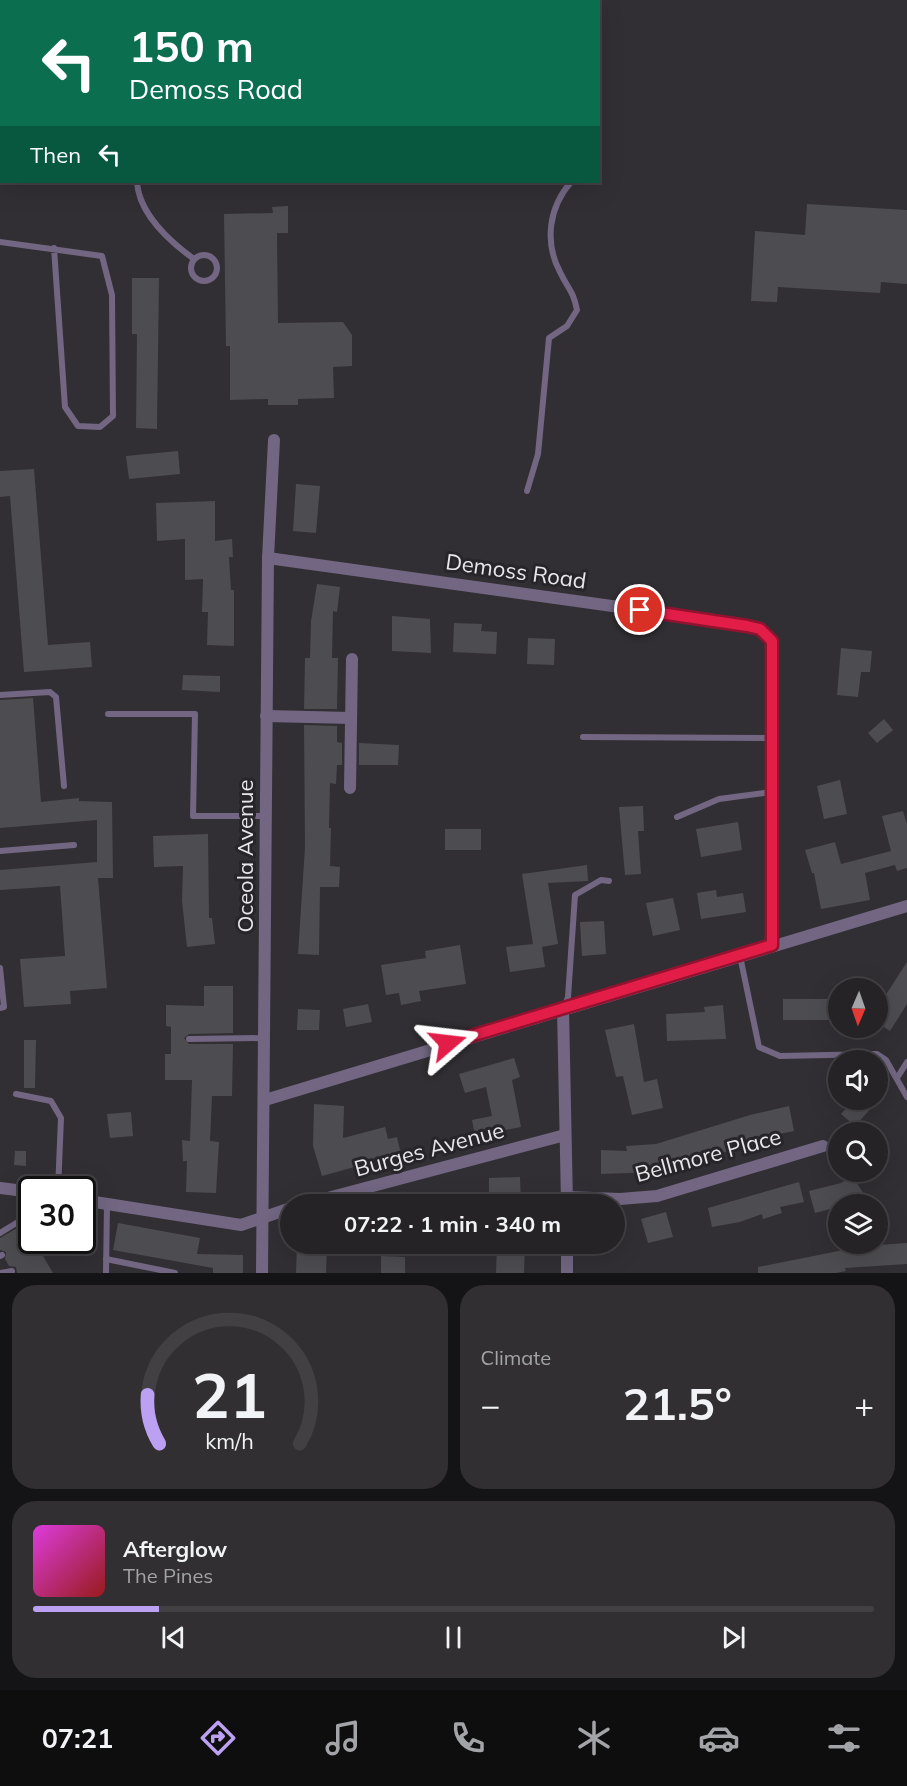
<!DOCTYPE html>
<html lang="en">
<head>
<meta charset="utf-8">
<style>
	:root { --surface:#252326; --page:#312f32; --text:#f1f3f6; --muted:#a3a4a7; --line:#424043; --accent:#bca0f2 }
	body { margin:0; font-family:Mulish,sans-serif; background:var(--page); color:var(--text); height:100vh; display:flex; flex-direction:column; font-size:22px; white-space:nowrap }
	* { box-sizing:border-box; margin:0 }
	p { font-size:20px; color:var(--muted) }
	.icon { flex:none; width:33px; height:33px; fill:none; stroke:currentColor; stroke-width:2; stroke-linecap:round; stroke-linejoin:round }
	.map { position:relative; height:1273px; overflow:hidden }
	.panel { display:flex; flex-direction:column; gap:12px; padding:12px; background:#141315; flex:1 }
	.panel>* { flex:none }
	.top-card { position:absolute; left:0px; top:0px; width:600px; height:183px; box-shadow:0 6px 24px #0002,0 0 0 2px var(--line); background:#0b6e4f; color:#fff; overflow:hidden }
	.needle { width:39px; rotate:182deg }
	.controls { position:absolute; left:828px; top:978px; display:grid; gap:12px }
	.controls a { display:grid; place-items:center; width:60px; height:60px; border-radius:50%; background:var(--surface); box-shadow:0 6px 24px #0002,0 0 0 2px var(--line); font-size:30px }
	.speed { position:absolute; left:18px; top:1176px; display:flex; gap:12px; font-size:30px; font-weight:700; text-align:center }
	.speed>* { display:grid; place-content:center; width:78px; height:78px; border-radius:50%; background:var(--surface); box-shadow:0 6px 24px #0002,0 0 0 2px var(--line); line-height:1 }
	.speed .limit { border:3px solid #111; border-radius:9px; background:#fff; color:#111 }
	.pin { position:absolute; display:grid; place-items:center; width:51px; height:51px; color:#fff; margin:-26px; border:3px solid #fff; border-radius:50%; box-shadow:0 2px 6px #0007 }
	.me { position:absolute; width:66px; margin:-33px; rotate:73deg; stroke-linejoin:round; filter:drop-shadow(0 0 4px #0008) }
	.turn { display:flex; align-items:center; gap:21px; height:126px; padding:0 30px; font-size:27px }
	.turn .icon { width:78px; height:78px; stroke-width:2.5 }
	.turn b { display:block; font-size:42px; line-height:51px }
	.then { display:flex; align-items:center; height:57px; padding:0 30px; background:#0003; gap:12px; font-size:22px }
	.big { font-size:45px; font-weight:700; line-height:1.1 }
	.panel .widget { flex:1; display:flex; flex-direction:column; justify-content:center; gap:9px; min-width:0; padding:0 21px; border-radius:24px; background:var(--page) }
	.panel .dial { align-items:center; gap:0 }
	.dial svg { height:156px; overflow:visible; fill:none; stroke:var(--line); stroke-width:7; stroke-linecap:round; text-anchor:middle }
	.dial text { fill:var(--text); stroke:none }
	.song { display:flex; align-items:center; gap:18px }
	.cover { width:72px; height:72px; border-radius:9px; background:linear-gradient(135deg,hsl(300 70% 55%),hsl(0 70% 35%)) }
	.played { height:6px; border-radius:3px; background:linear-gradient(90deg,var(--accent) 15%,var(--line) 15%) }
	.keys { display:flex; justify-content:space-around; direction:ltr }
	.heat { display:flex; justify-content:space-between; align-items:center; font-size:33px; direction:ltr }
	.panel .tiles { flex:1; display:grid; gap:12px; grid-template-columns:1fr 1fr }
	.widget:last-child { grid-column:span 2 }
	.trip { position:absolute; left:280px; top:1194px; width:345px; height:60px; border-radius:30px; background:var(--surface); box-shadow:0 6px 24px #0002,0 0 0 2px var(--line); font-weight:700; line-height:60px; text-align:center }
	.menu { display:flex; height:96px; justify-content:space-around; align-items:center; background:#0f0e0f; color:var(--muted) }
	.menu .icon { width:42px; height:42px }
	.menu .current { color:var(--accent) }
	.menu b { font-size:27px; color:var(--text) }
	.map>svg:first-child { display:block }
	.building { fill:#4d4c50 }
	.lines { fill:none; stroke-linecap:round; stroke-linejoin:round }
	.lane { stroke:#726682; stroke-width:6 }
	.street { stroke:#726682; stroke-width:12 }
	.route-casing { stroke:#92132f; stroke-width:15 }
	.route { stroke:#e11d48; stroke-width:10 }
	.labels { text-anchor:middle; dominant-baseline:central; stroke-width:6; stroke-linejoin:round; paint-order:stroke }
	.street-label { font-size:22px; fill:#e8e7ea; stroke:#272529 }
</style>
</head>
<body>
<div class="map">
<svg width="907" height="1273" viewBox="0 0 907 1273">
	<rect width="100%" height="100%" fill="#312f33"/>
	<g class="building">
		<path d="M807,204L907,210V284L881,282L880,293L778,287L777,302L751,301L755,231L805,235Z"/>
		<path d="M288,206V233H277L278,323L343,322L352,335V366L333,367L334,398L298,399V405H268V399L230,400V346H226L224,214L273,213L272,207Z"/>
		<path d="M132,278H159L157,429L136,428L137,334H132Z"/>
		<path d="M178,451L180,474L129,479L126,456Z"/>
		<path d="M34,469L48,645L90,642L92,667L24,672L10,496L0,497V471Z"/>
		<path d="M296,484L320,486L316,533L293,531Z"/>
		<path d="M215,501V541L232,539L233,557H229L231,590H234V646L207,645L208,612H202L203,579L185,580V539L157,541L156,503Z"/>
		<path d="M317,584L340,587L337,612L333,611L332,658H338L337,709H304L305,658H310L311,621Z"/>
		<path d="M392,616L430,619L431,653L392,651Z"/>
		<path d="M454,623L482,624L481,631L497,632L496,654L453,652Z"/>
		<path d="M528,638L555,639L554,665L527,664Z"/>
		<path d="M841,648L872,651L870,672H861L858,697L837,695Z"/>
		<path d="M183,675L220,676V692L182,690Z"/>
		<path d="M33,698L41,802L79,798V801L112,802L113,878H98L107,988L70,991L71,1004L24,1007L20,959L65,956L60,886L0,890V870L97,862V820L0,828V700Z"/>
		<path d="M884,719L893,730L877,743L868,733Z"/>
		<path d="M304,725L337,726V742L342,743V765H337L336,784L330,783L329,828H331L330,866L340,867L339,887H320L319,955L298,954L305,847Z"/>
		<path d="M359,743L399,745L398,765H359Z"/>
		<path d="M840,780L847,814L824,819L817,786Z"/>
		<path d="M643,806L644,831H638L641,874L625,875L619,807Z"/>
		<path d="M903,811L907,824V868L897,871L895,865L865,873L870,900L821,909L814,873H812L805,850L835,842L841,864L891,851L882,816Z"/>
		<path d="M738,822L742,850L701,857L696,829Z"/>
		<rect x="445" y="829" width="36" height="21"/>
		<path d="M208,834L209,918H212L215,944L187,947L182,901L183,866L154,867L153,836Z"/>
		<path d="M587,865L588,881L548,883L558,944L542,947L545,967L510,972L506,947L533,944L522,874Z"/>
		<path d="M716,890L717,897L743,893L746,912L701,919L697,893Z"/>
		<path d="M673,898L680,930L653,936L646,903Z"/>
		<path d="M604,921L606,954L582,956L580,922Z"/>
		<path d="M460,945L466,984L419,991L421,1001L401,1005L399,993L386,995L381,965L426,958L425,951Z"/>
		<path d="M907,962V1004L890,1031L878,1023V1007Z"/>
		<path d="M204,986H233V1033L189,1034L184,1038L189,1044H233L232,1096H212L210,1141L219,1142L216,1193L186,1192L187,1161H183L182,1140L190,1141L192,1080H165V1054H171V1027L166,1026V1005L204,1006Z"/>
		<rect x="783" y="999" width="55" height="21"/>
		<path d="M368,1004L372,1022L346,1027L343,1009Z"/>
		<path d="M723,1005L726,1039L667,1041L666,1014L705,1012L704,1007Z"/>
		<path d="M298,1009L320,1010L319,1030H297Z"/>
		<path d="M634,1024L644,1082L657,1079L663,1108L632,1115L623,1076L616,1077L605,1030Z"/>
		<path d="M24,1040H36L35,1088H24Z"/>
		<path d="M514,1058L520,1077L512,1080L521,1127L475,1136L472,1120L492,1116L486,1087L465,1093L459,1074Z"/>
		<path d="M854,1100H867L874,1105L855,1126L841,1114Z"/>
		<path d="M314,1104L344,1106L343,1138L385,1127L388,1139L397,1137L401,1154L322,1176L313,1146Z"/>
		<path d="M789,1106L794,1131L769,1136L770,1139L656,1172L601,1174V1150L627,1151L626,1146L656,1144L750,1115Z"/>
		<path d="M131,1112L133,1136L110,1138L107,1114Z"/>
		<path d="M15,1151H26V1166L14,1165Z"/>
		<path d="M852,1176L864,1194L847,1204H833L834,1208L815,1213L809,1191L841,1183Z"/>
		<path d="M520,1177L521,1204H499V1195H489V1178Z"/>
		<path d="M799,1182L804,1202L780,1207L782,1213L763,1219L762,1214L740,1222L712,1227L708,1208Z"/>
		<path d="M666,1212L673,1237L648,1243L641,1219Z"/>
		<path d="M118,1223L200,1238L197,1254L243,1255V1273H213V1268L113,1250Z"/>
		<path d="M19,1227H24L28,1233L27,1241L34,1242L37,1247L35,1254L43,1256L53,1273H17L16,1267L9,1266L5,1259L6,1252L0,1250V1238Z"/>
		<path d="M907,1243V1264L845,1268L846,1271L836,1273H758V1267L864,1246Z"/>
		<path d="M297,1244H327L326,1273H296Z"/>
		<path d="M497,1244H525L524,1273H496Z"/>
		<path d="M381,1256L405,1257V1273H381Z"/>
	</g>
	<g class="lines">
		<g class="lane">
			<path d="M0,158L2,157"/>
			<path d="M137,182C139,213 169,241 194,259"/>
			<path d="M0,242L102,256L112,295L113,416L100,427L78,426L65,407L54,248"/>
			<circle cx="204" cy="268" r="13"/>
			<path d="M527,491L538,454L549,338L567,326L577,310C573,290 568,289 560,272C544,242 549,207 571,182"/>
			<path d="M0,695L50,692L56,697L64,786"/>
			<path d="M108,714H195L193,816H265"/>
			<path d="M583,737L772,738"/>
			<path d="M677,817L719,799L772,792"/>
			<path d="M0,851L74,845"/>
			<path d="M740,956L759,1047L780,1056L877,1054L886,1060L907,1097"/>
			<path d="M0,968L4,1007L0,1008"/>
			<path d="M564,1009L568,997L575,895L601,880L609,881"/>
			<path d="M189,1039L264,1038"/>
			<path d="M897,1078L907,1062"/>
			<path d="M16,1094L51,1101L61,1118L58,1190"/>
			<path d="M0,1233L18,1222H32"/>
			<path d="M31,1238L32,1237"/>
			<path d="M40,1252L50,1240"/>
			<path d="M0,1256L2,1255"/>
			<path d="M106,1259L175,1273"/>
			<path d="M0,1273L12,1271"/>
			<path d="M106,1273L107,1205"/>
		</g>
		<g class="street">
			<path d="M0,11H2"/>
			<path d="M268,558L734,623L760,629L772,641V945"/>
			<path d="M266,716L351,718"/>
			<path d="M350,788L352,659"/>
			<path d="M563,1009L567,1203"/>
			<path d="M265,1100L907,906"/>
			<path d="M0,1188L32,1192"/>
			<path d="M567,1197L620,1199L657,1196L823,1146"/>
			<path d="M82,1200L241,1225L291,1208"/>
			<path d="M305,1204L565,1135"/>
			<path d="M567,1244V1273"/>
			<path d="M262,1273L268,558L274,440"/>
		</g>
	</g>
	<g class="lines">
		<g class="route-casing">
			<path id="route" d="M448,1043L772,945V641L760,629L747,626L640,610"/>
		</g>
		<use href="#route" class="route"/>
	</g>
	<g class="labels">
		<g class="street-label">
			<text transform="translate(516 571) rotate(8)">Demoss Road</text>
			<text transform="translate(245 856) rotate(-90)">Oceola Avenue</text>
			<text transform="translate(429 1149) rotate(-15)">Burges Avenue</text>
			<text transform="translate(708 1155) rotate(-15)">Bellmore Place</text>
		</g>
	</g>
</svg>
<div class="controls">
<a><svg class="needle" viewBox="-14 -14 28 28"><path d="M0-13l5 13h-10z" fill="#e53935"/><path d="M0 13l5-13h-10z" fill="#a3a4a7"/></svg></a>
<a><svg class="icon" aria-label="sound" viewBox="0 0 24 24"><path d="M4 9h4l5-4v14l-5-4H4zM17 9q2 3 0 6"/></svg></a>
<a><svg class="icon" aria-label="search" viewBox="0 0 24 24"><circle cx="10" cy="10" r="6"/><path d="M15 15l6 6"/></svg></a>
<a><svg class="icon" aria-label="layers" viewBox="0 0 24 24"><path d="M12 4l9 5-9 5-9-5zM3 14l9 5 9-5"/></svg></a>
</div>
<div class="speed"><div class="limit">30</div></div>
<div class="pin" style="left:640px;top:610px;background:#d93025"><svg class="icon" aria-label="arrive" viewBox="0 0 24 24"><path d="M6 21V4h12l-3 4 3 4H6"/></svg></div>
<svg class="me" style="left:448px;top:1043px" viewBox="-20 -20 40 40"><path d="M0-17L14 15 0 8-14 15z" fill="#e11d48" stroke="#fff" stroke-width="4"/></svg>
<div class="trip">07:22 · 1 min · 340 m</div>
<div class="top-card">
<div class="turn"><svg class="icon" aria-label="left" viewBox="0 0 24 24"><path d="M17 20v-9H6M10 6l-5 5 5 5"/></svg><div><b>150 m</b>Demoss Road</div></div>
<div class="then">Then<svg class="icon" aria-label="left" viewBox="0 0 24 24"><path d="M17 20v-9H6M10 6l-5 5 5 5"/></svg></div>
</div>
</div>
<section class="panel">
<div class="tiles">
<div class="widget dial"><svg viewBox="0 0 100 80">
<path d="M14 69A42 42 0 1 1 86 69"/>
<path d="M14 69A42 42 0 0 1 8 44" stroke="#bca0f2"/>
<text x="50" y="56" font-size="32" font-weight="700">21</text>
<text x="50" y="72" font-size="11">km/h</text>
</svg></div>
<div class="widget"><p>Climate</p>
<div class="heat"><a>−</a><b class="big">21.5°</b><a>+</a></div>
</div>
<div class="widget">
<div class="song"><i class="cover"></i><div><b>Afterglow</b><p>The Pines</p></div></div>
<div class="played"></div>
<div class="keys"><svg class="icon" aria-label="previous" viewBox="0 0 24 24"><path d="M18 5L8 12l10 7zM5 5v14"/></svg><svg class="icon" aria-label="pause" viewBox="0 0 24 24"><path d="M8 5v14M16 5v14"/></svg><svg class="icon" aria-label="next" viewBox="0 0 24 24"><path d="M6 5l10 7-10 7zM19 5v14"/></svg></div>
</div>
</div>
</section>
<nav class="menu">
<b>07:21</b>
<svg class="icon current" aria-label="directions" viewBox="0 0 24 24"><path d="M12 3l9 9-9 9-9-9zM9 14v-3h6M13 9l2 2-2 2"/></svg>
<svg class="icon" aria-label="music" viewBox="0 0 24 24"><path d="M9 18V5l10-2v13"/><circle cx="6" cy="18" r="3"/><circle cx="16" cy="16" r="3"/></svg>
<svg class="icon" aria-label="phone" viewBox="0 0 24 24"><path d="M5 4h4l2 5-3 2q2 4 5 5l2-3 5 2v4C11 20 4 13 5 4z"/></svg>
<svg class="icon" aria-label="climate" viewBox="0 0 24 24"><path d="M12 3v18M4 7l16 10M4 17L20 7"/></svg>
<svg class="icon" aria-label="car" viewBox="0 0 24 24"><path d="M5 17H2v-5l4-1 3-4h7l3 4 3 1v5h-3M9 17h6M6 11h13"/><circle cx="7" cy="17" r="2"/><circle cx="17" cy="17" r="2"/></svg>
<svg class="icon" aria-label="filters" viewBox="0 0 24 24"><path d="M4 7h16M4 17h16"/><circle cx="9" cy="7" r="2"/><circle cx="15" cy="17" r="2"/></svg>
</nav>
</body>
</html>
